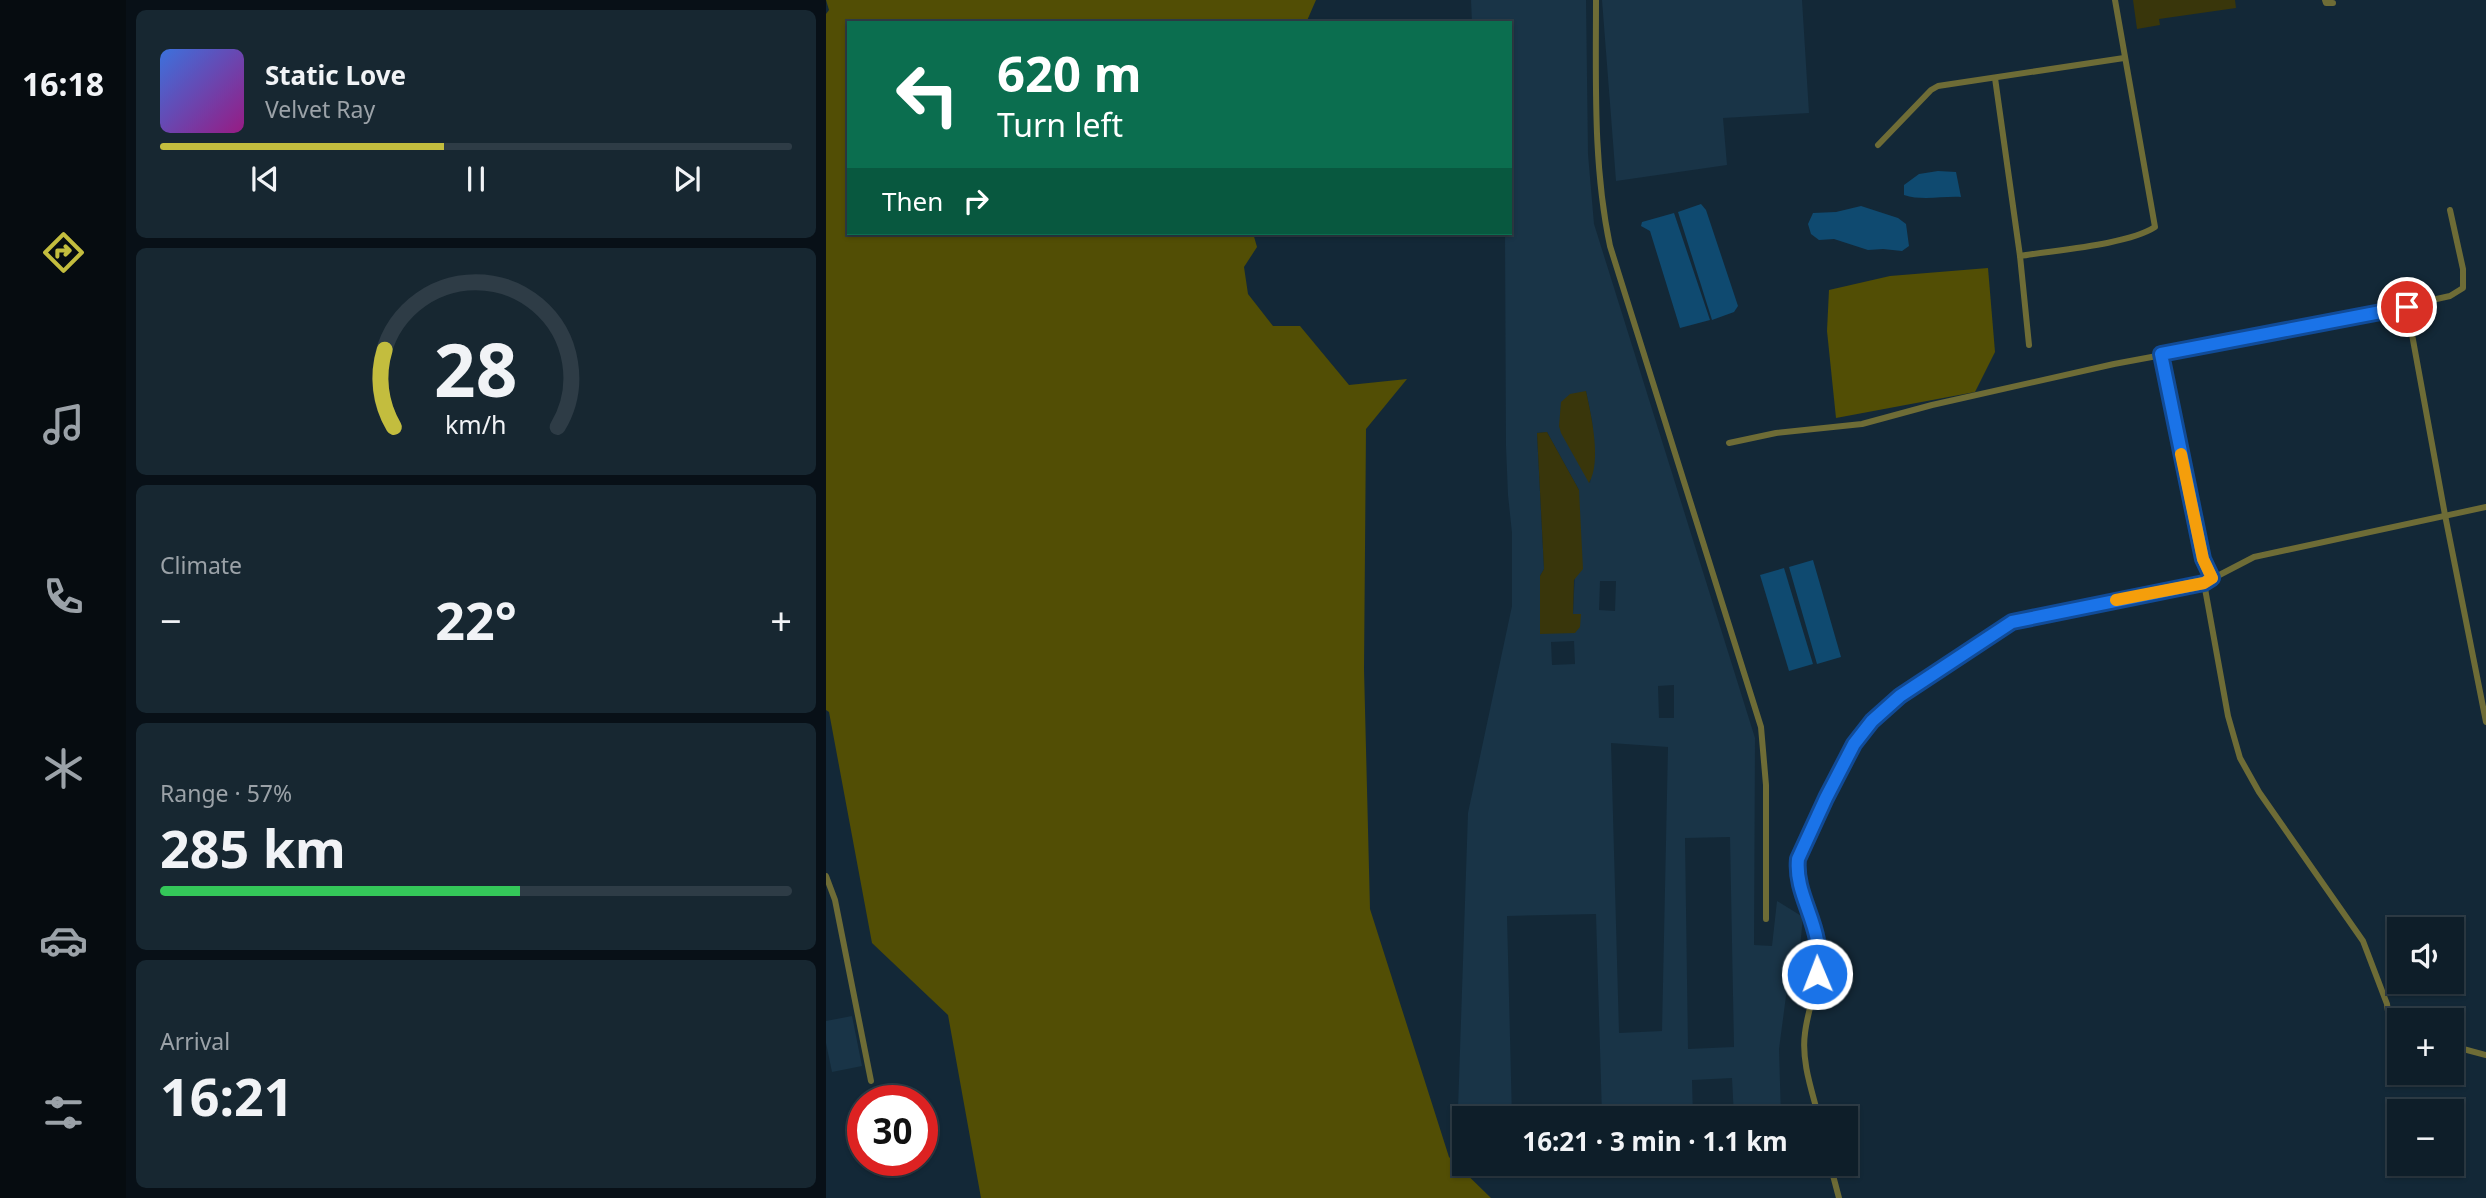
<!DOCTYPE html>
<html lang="en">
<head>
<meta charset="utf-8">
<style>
	:root { --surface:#0e1e29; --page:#172731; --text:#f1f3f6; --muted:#9ba2a8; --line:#2e3c46; --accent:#c3bd3e }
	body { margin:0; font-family:"Noto Sans",sans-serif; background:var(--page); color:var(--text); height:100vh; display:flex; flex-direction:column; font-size:26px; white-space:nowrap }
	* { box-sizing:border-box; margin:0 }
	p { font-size:23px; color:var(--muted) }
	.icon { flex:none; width:38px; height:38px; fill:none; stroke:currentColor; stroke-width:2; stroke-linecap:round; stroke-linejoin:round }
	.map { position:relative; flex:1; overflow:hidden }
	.details { display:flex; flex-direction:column; gap:10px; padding:10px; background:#081017; width:700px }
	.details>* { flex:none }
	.guide { position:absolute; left:21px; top:21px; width:665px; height:214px; border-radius:0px; box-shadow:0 2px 5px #0004,0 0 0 2px var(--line); background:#0b6e4f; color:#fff; overflow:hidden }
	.fabs { position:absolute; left:1561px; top:917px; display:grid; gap:14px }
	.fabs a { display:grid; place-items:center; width:77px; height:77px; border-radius:0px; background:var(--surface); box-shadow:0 2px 5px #0004,0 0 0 2px var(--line); font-size:35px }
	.speed { position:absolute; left:21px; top:1085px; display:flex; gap:14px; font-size:35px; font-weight:700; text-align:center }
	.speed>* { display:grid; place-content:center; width:91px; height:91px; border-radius:50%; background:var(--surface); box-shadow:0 2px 5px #0004,0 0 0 2px var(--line); line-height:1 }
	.speed .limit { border:10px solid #d22; background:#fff; color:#111 }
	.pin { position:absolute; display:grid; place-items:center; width:60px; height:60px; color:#fff; margin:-30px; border:4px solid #fff; border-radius:50%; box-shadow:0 2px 7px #0007 }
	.me { position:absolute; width:77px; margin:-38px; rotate:359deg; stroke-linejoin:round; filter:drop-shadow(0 0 5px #0008) }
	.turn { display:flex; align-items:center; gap:24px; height:147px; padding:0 35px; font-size:32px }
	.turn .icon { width:91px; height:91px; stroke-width:2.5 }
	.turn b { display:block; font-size:49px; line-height:60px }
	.then { display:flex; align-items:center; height:66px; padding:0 35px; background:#0003; gap:14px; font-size:26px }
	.big { font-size:52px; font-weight:700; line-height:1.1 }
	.details .card { flex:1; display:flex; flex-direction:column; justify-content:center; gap:10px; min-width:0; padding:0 24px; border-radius:10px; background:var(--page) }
	.details .dial { align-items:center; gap:0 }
	.dial svg { height:182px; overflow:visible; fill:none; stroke:var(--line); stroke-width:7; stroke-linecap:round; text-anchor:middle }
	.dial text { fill:var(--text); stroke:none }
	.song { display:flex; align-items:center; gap:21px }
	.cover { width:84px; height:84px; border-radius:10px; background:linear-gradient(135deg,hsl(220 70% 55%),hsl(310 70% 35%)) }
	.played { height:7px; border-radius:4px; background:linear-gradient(90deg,var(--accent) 45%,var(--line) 45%) }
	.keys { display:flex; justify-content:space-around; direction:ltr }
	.heat { display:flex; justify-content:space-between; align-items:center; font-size:38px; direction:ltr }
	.charge { height:10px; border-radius:5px; background:linear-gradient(90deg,#34c759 57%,var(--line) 0) }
	.trip { position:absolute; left:626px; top:1106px; width:406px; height:70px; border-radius:0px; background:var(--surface); box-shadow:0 2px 5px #0004,0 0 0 2px var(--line); font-weight:700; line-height:70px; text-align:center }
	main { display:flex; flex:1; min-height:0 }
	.tab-bar { display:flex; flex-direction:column; width:126px; justify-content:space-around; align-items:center; background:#060c10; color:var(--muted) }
	.tab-bar .icon { width:49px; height:49px }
	.tab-bar .active { color:var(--accent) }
	.tab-bar b { font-size:32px; color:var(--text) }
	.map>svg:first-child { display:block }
	.built { fill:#193447; fill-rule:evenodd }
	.green { fill:#39360b }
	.forest { fill:#524e05 }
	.water { fill:#0f4a70 }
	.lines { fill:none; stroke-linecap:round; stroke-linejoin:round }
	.street { stroke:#6e6c36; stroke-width:6 }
	.route-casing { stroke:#114b97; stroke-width:18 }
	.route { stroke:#1a73e8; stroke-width:12 }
	.slow { stroke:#f59e0b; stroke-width:12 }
</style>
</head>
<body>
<main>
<nav class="tab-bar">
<b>16:18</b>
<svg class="icon active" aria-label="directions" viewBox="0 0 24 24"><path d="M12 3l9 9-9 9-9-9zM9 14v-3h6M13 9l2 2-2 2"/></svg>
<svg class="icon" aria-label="music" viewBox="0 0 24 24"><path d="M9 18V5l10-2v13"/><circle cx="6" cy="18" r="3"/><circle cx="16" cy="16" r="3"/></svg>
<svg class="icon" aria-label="phone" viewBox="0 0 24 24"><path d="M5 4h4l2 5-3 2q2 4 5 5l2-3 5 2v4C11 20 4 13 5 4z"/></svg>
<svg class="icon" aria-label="climate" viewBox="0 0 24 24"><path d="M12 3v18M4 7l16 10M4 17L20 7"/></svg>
<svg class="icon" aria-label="car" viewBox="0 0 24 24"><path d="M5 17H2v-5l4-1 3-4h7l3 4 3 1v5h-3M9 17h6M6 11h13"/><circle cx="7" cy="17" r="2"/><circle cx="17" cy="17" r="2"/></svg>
<svg class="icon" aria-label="filters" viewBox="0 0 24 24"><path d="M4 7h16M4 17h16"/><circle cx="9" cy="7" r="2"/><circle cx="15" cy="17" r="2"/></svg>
</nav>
<section class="details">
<div class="card">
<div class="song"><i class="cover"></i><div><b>Static Love</b><p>Velvet Ray</p></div></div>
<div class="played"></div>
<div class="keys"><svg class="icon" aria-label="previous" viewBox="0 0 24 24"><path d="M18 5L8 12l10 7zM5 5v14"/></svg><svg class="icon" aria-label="pause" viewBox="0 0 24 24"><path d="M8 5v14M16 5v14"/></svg><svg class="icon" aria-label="next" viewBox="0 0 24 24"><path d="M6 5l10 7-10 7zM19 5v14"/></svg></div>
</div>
<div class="card dial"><svg viewBox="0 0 100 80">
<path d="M14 69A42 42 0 1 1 86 69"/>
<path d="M14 69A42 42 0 0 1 10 35" stroke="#c3bd3e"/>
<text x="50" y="56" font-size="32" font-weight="700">28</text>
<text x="50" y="72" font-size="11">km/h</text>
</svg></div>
<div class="card"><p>Climate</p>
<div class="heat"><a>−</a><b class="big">22°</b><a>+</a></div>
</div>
<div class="card"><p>Range · 57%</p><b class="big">285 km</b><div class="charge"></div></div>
<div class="card"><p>Arrival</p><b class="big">16:21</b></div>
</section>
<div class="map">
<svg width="1660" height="1198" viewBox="0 0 1660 1198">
	<rect width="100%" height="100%" fill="#132837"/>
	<g class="built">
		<path d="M645,0H760L762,154L768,224L929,738L928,945L946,946L951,901L977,917L974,947L960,996L953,1049L955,1118H889L908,1117L906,1078L866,1080L867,1118H724L776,1116L770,914L681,916L686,1118H639V1139H631L642,813L686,606V533L682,495L680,446L679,233H684V23H646ZM760,391L766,421L768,452L764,483L733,426ZM721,432L753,490L747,614H754L714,634V576L718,569L711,433ZM774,581H790L789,611L773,610ZM748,641L749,664L726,665L725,642ZM848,685V718H833L832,686ZM785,743L842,747L836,1031L793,1033ZM904,837L908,1047L862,1049L859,838Z"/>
		<path d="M776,0H976L983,113L897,118L901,165L790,181Z"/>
		<path d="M26,1016L36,1066L6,1072L0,1043V1021Z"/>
	</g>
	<g class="green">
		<path d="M1307,0H1409L1410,8L1333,19L1334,25L1311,29Z"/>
		<path d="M760,391C765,415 776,461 763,483L735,433L733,426L735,402L744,394Z"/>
		<path d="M721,432L753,490L757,569L748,580L747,614H755L754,627L749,633L714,634V576L718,569L711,433Z"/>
	</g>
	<g class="forest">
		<path d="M0,0H490L480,23H23V233H427L431,247L418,267L422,294L447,326H474L523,385L581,379L540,429L538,669L544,909L623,1157L665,1198H155L122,1015L46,943L3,712L0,710V14L3,10Z"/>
		<path d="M1162,268L1169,352L1149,392L1010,418L1001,331L1003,290L1064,276Z"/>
	</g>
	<g class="water">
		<path d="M1112,171L1130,172L1135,197C1116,196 1096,201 1078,195V185L1093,174Z"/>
		<path d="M875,204L880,210L912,306L908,312L886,320L852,212Z"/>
		<path d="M1035,206L1072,218L1080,224L1083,246L1076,251L1057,249L1042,250L1008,239L993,240L985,234L982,224L987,213L1010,212Z"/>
		<path d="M848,213L884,320L854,328L824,231L815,226L816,222Z"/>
		<path d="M987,560L1015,657L991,664L963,567Z"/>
		<path d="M958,568L987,664L963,671L934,575Z"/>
	</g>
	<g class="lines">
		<g class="street">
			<path d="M770,0C770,83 767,165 784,246L935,727L940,785V919"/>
			<path d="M1499,0L1500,3H1507"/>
			<path d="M1169,78L1194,256L1203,345"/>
			<path d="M1052,145L1105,90L1112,86L1298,58"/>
			<path d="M1194,256C1229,250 1301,245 1329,227L1289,0"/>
			<path d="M1581,307L1619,515L1660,722"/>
			<path d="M1335,354L1377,559L1386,578"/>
			<path d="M903,443L950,433L1036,424L1106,405L1288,364L1471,330L1624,296L1637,288V269L1624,210"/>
			<path d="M1378,583L1402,716L1414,758L1433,792L1537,941L1561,1004L1564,1026L1573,1030"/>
			<path d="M0,876L9,900L45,1081"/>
			<path d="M1626,1046L1660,1055"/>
			<path d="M993,1118C986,1091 975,1061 979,1033C982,1007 994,981 993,954C992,921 968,893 973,859L1014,770L1028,744L1046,721L1074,696L1186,622L1378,583L1428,557L1660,507"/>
			<path d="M1004,1164L1013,1198"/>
		</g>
	</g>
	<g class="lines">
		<g class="route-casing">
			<path id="route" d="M991,974C992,962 994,951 991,940C986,912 969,888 972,859L1000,798L1028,744L1046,721L1074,696L1186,622L1378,583L1386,578L1377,559L1335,354L1581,307"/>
		</g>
		<use href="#route" class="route"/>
		<path class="slow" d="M1290,600L1378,583L1386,578L1377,559L1355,454"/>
	</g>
</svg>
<div class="fabs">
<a><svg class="icon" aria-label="sound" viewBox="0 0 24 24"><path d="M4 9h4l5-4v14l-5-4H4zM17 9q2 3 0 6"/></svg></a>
<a>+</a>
<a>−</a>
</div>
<div class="speed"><div class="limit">30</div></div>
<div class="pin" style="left:1581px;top:307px;background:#d93025"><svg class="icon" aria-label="arrive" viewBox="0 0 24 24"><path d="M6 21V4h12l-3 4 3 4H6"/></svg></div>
<svg class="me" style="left:991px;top:974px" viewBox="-20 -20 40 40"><circle r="17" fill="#1a73e8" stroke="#fff" stroke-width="3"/><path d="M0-11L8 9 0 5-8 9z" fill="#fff"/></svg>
<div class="trip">16:21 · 3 min · 1.1 km</div>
<div class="guide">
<div class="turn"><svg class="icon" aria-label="left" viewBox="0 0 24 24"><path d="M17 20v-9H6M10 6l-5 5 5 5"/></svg><div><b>620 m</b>Turn left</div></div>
<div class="then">Then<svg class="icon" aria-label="right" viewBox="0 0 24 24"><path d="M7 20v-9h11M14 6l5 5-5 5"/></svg></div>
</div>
</div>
</main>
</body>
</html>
